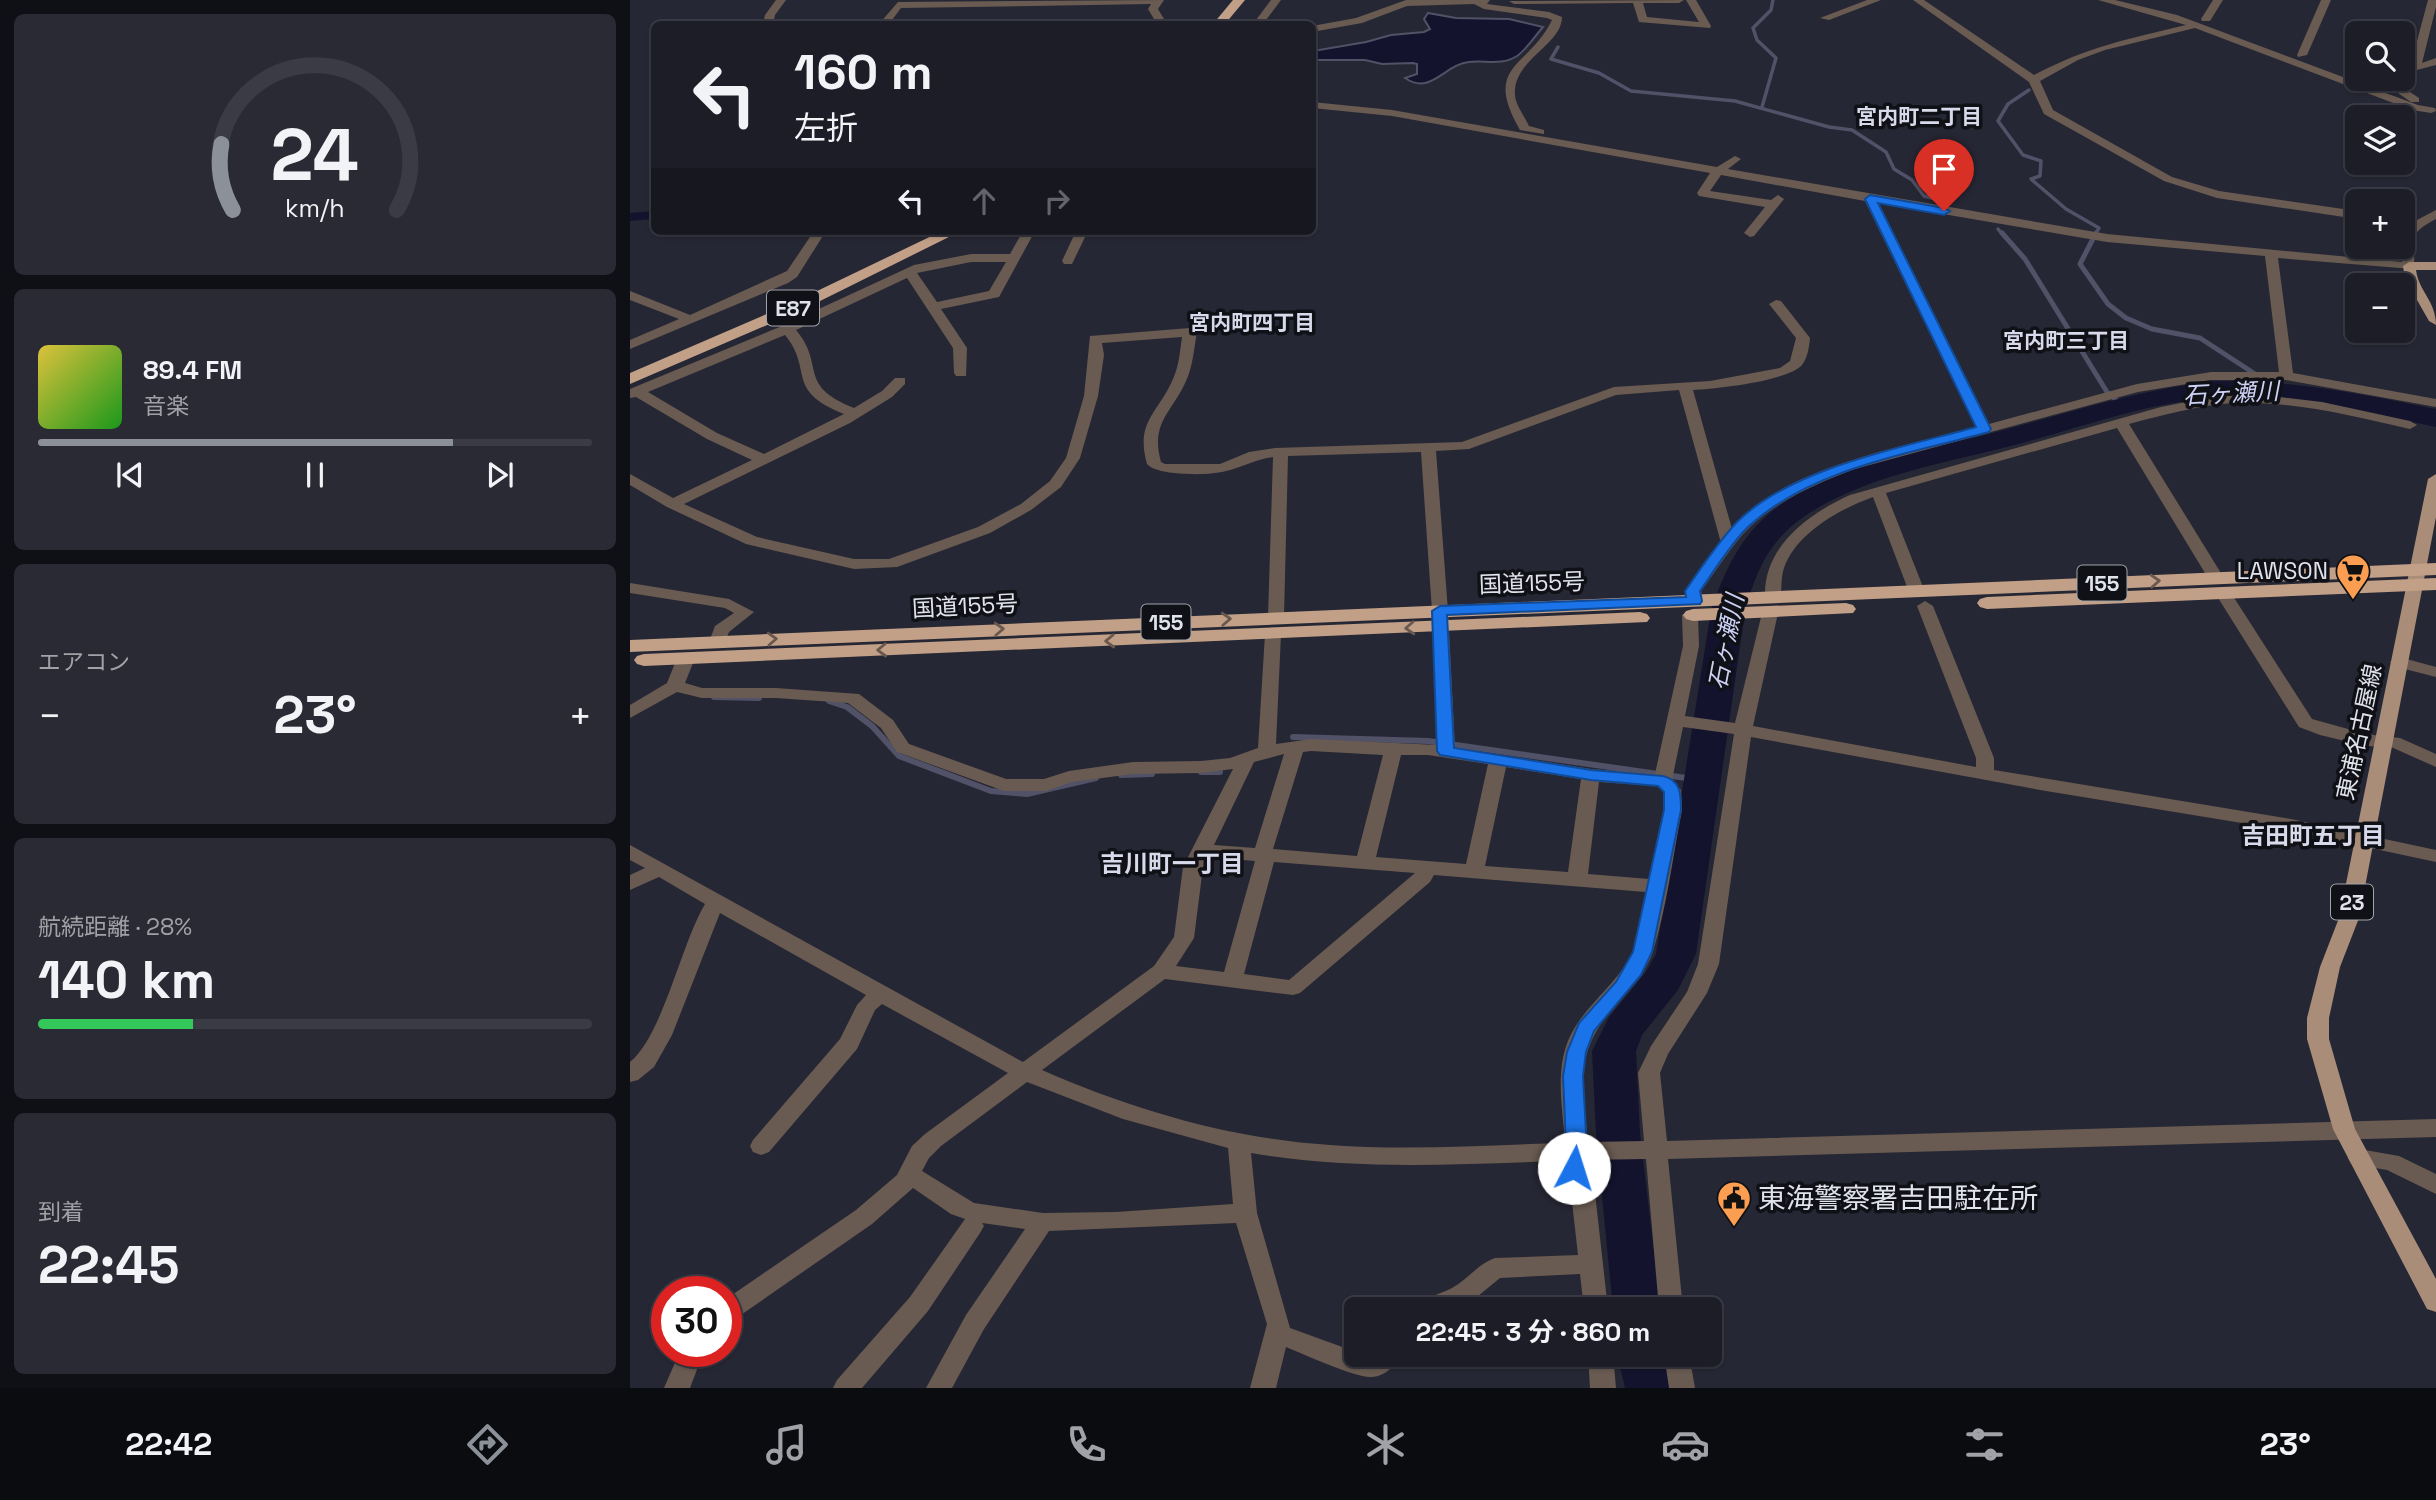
<!DOCTYPE html>
<html lang="ja">
<head>
<meta charset="utf-8">
<style>
	:root { --surface:#1c1d27; --page:#292a33; --text:#f1f3f6; --muted:#a0a2a7; --line:#3a3b44; --accent:#8c9099 }
	body { margin:0; font-family:"Space Grotesk","Noto Sans JP",sans-serif; background:var(--page); color:var(--text); height:100vh; display:flex; flex-direction:column; font-size:26px; white-space:nowrap }
	* { box-sizing:border-box; margin:0 }
	p { font-size:23px; color:var(--muted) }
	.icon { flex:none; width:38px; height:38px; fill:none; stroke:currentColor; stroke-width:2; stroke-linecap:round; stroke-linejoin:round }
	.map { position:relative; flex:1; overflow:hidden }
	.side { display:flex; flex-direction:column; gap:14px; padding:14px; background:#0f1015; width:630px }
	.side>* { flex:none }
	.banner { position:absolute; left:21px; top:21px; width:665px; height:214px; border-radius:10px; box-shadow:0 2px 5px #0004,0 0 0 2px var(--line); background:#1c1d27; color:var(--text); overflow:hidden }
	.fabs { position:absolute; left:1715px; top:21px; display:grid; gap:14px }
	.fabs a { display:grid; place-items:center; width:70px; height:70px; border-radius:10px; background:var(--surface); box-shadow:0 2px 5px #0004,0 0 0 2px var(--line); font-size:35px }
	.speed { position:absolute; left:21px; top:1276px; display:flex; gap:14px; font-size:35px; font-weight:700; text-align:center }
	.speed>* { display:grid; place-content:center; width:91px; height:91px; border-radius:50%; background:var(--surface); box-shadow:0 2px 5px #0004,0 0 0 2px var(--line); line-height:1 }
	.speed .limit { border:10px solid #d22; background:#fff; color:#111 }
	.pin { position:absolute; display:grid; place-items:center; width:60px; height:60px; color:#fff; margin:-72px -30px; border-radius:50% 50% 50% 0; rotate:-45deg; box-shadow:0 0 7px #0007 }
	.pin .icon { rotate:45deg }
	.me { position:absolute; width:77px; margin:-38px; rotate:5deg; stroke-linejoin:round; filter:drop-shadow(0 0 5px #0008) }
	.turn { display:flex; align-items:center; gap:24px; height:147px; padding:0 28px; font-size:32px }
	.turn .icon { width:91px; height:91px; stroke-width:2.5 }
	.turn b { display:block; font-size:49px; line-height:60px }
	.lanes { display:flex; align-items:center; height:66px; padding:0 28px; background:#0003; justify-content:center; gap:35px; direction:ltr }
	.lanes .off { opacity:.35 }
	.big { font-size:52px; font-weight:700; line-height:1.1 }
	.side .tile { flex:1; display:flex; flex-direction:column; justify-content:center; gap:10px; min-width:0; padding:0 24px; border-radius:10px; background:var(--page) }
	.side .dial { align-items:center; gap:0 }
	.dial svg { height:182px; overflow:visible; fill:none; stroke:var(--line); stroke-width:7; stroke-linecap:round; text-anchor:middle }
	.dial text { fill:var(--text); stroke:none }
	.song { display:flex; align-items:center; gap:21px }
	.cover { width:84px; height:84px; border-radius:10px; background:linear-gradient(135deg,hsl(50 70% 55%),hsl(120 70% 35%)) }
	.played { height:7px; border-radius:4px; background:linear-gradient(90deg,var(--accent) 75%,var(--line) 75%) }
	.keys { display:flex; justify-content:space-around; direction:ltr }
	.heat { display:flex; justify-content:space-between; align-items:center; font-size:38px; direction:ltr }
	.charge { height:10px; border-radius:5px; background:linear-gradient(90deg,#34c759 28%,var(--line) 0) }
	.trip { position:absolute; left:714px; top:1297px; width:378px; height:70px; border-radius:10px; background:var(--surface); box-shadow:0 2px 5px #0004,0 0 0 2px var(--line); font-weight:700; line-height:70px; text-align:center }
	.dock { display:flex; height:112px; justify-content:space-around; align-items:center; background:#0b0c10; color:var(--muted) }
	.dock .icon { width:49px; height:49px }
	.dock .current { color:var(--accent) }
	.dock b { font-size:32px; color:var(--text) }
	main { display:flex; flex:1; min-height:0 }
	.map>svg:first-child { display:block }
	.water { fill:#13132e; stroke:#515167; stroke-width:2 }
	.lines { fill:none; stroke-linecap:round; stroke-linejoin:round }
	.stream-far2 { stroke:#515167; stroke-width:3.5 }
	.stream-far1 { stroke:#515167; stroke-width:5 }
	.stream { stroke:#515167; stroke-width:6 }
	.canal { fill:#13132e; fill-rule:evenodd }
	.river { fill:#13132e; fill-rule:evenodd }
	.minor { fill:#695b51; fill-rule:evenodd }
	.major { fill:#a98d78; fill-rule:evenodd }
	.highway { fill:#c2a087; fill-rule:evenodd }
	.oneway { stroke:#69584e }
	.route { fill:#1a73e8; stroke:#114b97; stroke-width:2 }
	.labels { text-anchor:middle; dominant-baseline:central; stroke-width:7; stroke-linejoin:round; paint-order:stroke }
	.far-neighbourhood-label { font-size:21px; font-weight:bold; fill:#d8daeb; stroke:#101116 }
	.shield { fill:#101116; stroke:#a2a4ab; stroke-width:2 }
	.shield-label { font-size:21px; font-weight:bold; fill:#e1e3eb }
	.poi-label { font-size:23px; fill:#e1e3eb; stroke:#101116; text-anchor:end }
	.street-label { font-size:23px; fill:#e1e3eb; stroke:#101116 }
	.water-label { font-size:24px; font-style:italic; fill:#cdd1f5; stroke:#101116 }
	.neighbourhood-label { font-size:24px; font-weight:bold; fill:#d8daeb; stroke:#101116 }
	.near-poi-label { font-size:28px; fill:#e1e3eb; stroke:#101116; text-anchor:start }
</style>
</head>
<body>
<main>
<section class="side">
<div class="tile dial"><svg viewBox="0 0 100 80">
<path d="M14 69A42 42 0 1 1 86 69"/>
<path d="M14 69A42 42 0 0 1 9 40" stroke="#8c9099"/>
<text x="50" y="56" font-size="32" font-weight="700">24</text>
<text x="50" y="72" font-size="11">km/h</text>
</svg></div>
<div class="tile">
<div class="song"><i class="cover"></i><div><b>89.4 FM</b><p>音楽</p></div></div>
<div class="played"></div>
<div class="keys"><svg class="icon" aria-label="previous" viewBox="0 0 24 24"><path d="M18 5L8 12l10 7zM5 5v14"/></svg><svg class="icon" aria-label="pause" viewBox="0 0 24 24"><path d="M8 5v14M16 5v14"/></svg><svg class="icon" aria-label="next" viewBox="0 0 24 24"><path d="M6 5l10 7-10 7zM19 5v14"/></svg></div>
</div>
<div class="tile"><p>エアコン</p>
<div class="heat"><a>−</a><b class="big">23°</b><a>+</a></div>
</div>
<div class="tile"><p>航続距離 · 28%</p><b class="big">140 km</b><div class="charge"></div></div>
<div class="tile"><p>到着</p><b class="big">22:45</b></div>
</section>
<div class="map">
<svg width="1806" height="1388" viewBox="0 0 1806 1388">
	<rect width="100%" height="100%" fill="#262734"/>
	<path class="water" d="M798,13L826,18L879,19L913,27C905,36 897,49 887,56C871,66 856,60 839,62C815,64 801,96 775,78L787,74V64L783,63L752,64L735,60H683V51L736,42L761,35L794,32L800,29L794,19Z"/>
	<g class="lines">
		<g class="stream-far2">
			<path d="M928,47L921,59L969,73L1001,91L1105,101L1199,127L1222,130L1256,152L1264,169L1282,180L1294,196L1317,202"/>
			<path d="M1399,90L1378,104L1368,121L1393,155L1411,161L1410,176L1401,179L1436,209L1469,228L1465,235"/>
			<path d="M1132,107L1146,58L1127,40L1123,28L1141,10L1143,0"/>
			<path d="M1368,229L1373,235"/>
		</g>
		<g class="stream-far1">
			<path d="M1372,233L1395,259L1477,392L1494,407"/>
			<path d="M1466,233L1450,264L1478,304L1496,318L1522,329L1570,338L1648,389"/>
		</g>
		<g class="stream">
			<path d="M84,697L129,698"/>
			<path d="M199,701L217,707L242,726L269,756L361,791L397,794L466,778"/>
			<path d="M663,737L798,741L1070,780"/>
			<path d="M571,772H590"/>
			<path d="M491,775L522,774"/>
		</g>
		<path class="canal" d="M24,211V219L0,221V213Z"/>
		<g class="river">
			<path d="M1588,381C1662,380 1733,394 1806,409V427C1735,412 1665,396 1592,398C1525,400 1459,425 1396,442C1323,462 1223,476 1163,525C1136,547 1124,578 1115,611L1066,954L1048,990L1012,1035L1006,1051L1010,1134L1031,1309H983L966,1134L962,1051L979,1017L1016,972L1026,954L1081,611C1093,574 1110,537 1141,512C1200,464 1298,450 1370,431C1442,412 1514,388 1588,381Z"/>
			<path d="M987,1354H1037L1045,1388H995Z"/>
		</g>
		<g class="minor">
			<path d="M146,0H156L145,15L143,24H133L135,15Z"/>
			<path d="M534,0L528,9L537,24H527L518,9L521,4L271,8L259,24H249L268,2Z"/>
			<path d="M641,0H651L633,24H623Z"/>
			<path d="M776,0H860L857,4L919,12L932,17C932,45 882,60 885,95C885,104 895,117 899,126L914,130V134L890,130C852,64 898,69 922,20L917,18L854,9L844,4L777,6L732,23L682,32V26L726,18Z"/>
			<path d="M1054,0L1049,3H1013L1017,17L1069,22L1056,0H1066L1081,26L1080,28L1009,22L1003,3L884,4L879,1Z"/>
			<path d="M1237,0H1251L1199,20L1190,18Z"/>
			<path d="M1283,0H1294L1404,75C1457,47 1498,39 1556,25L1468,0H1485L1547,15L1788,105L1805,108L1806,111L1801,113L1782,110L1565,28L1475,50L1448,60L1410,81L1423,110L1542,177L1589,191L1727,211V219L1587,198L1534,181L1414,114L1399,82Z"/>
			<path d="M1583,0H1593L1580,21H1572L1571,19Z"/>
			<path d="M1691,0H1701L1677,55L1668,57L1667,55Z"/>
			<path d="M1798,0H1806V7L1792,63L1806,58V65L1775,73V69L1780,67Z"/>
			<path d="M1760,79H1770L1771,86L1789,98V102H1781L1762,89Z"/>
			<path d="M682,102L762,110L1087,167L1105,156L1111,159L1098,169L1477,234L1772,262L1769,247H1773V234L1785,221L1806,210V219C1771,237 1789,242 1783,269L1648,258L1663,373L1806,399V407L1656,380H1581L1508,392L1225,469C1188,483 1150,499 1121,526C1102,544 1087,570 1071,591L1073,601L1071,604L1065,606L1057,601L1055,591L1091,543L1049,390L986,395L839,449L806,451L818,611L825,748L961,769L1025,774L1053,646L1052,615L1060,610L1068,615L1069,646L1055,716L1105,723L1132,613L1140,608L1148,613L1123,726L1346,767V758L1287,606L1295,601L1303,606L1364,758V770L1661,819L1806,850V862L1661,831L1416,791L1121,737L1089,964L1077,993L1038,1054L1030,1073L1037,1141L1806,1119V1137L1038,1159L1053,1309H1029L1016,1159L954,1160L965,1193L978,1309H954L950,1274L870,1278L842,1301L825,1309H789C795,1297 810,1294 822,1288C838,1279 848,1264 865,1258L948,1255L941,1193L932,1161C828,1164 725,1171 621,1153L627,1213L660,1328L726,1352V1354H771C766,1366 754,1377 741,1377C726,1378 673,1354 656,1347L646,1388H620L637,1324L606,1223L419,1231L354,1329L322,1388H296L336,1315L395,1229L352,1223L354,1226L350,1233L298,1311L232,1388H203L207,1380L280,1297L335,1219L321,1214L283,1188L242,1224L105,1319L96,1322V1299L226,1210L267,1175L282,1146L295,1134L378,1073L252,1004L245,1010L227,1049L139,1152L131,1155L123,1152L120,1146L123,1140L210,1039L227,1005L236,995L90,913L42,1035L24,1067L8,1080L0,1082V1062C33,1035 51,944 75,904L29,877L0,890V875L15,868L0,860V845L393,1062L524,966L544,937L553,867L603,769L571,773L503,774L442,782L416,791H374L267,752L251,728L218,703L146,698H72L47,692L0,718V705L37,683L47,658L56,653L65,658L55,683L72,688H146L229,694L263,720L279,744L376,779H414L439,771L503,762L571,761L600,758L628,748L635,634L643,629L651,634L646,744L681,739L807,745L802,611L791,452L658,456L654,617L646,622L638,617L643,457C626,459 613,467 596,471C580,476 527,476 517,464C505,421 528,414 543,379C549,366 550,351 552,337L472,343L474,355L468,396L450,458L431,487L401,510L360,533L267,567L224,569L116,544L37,507L0,485V474L43,498L122,460L77,439L6,397L0,398V389L152,326L284,265L341,254H380L393,231H405L369,297L311,309L337,348L336,376H326L324,373L323,348L277,278L166,330C196,365 166,385 224,408L252,391L265,378H275V384L262,397L220,423L54,504L127,537L224,559H259L348,527L391,504L420,481L436,458L454,396L460,336L560,328L567,332C564,348 563,366 556,381C542,413 520,422 531,462L535,464H590L619,452L645,448L832,442L984,387L1080,381L1150,368L1160,361L1166,338L1139,304L1146,300L1151,301L1180,338C1179,347 1178,357 1172,365C1158,381 1086,389 1063,390L1102,529C1148,469 1275,446 1346,427L1235,201L1091,175L1080,191L1141,200L1148,195L1154,199L1124,236L1120,237L1114,233L1135,207L1069,196L1067,193L1080,173L762,116L682,108ZM1248,203L1477,242L1635,256L1649,372H1581L1507,384L1359,424ZM341,262H376L359,291L307,302L287,273ZM155,335C184,370 154,390 214,414L134,454L87,433L18,392ZM1053,727L1104,734L1068,964L1057,992L1021,1046L1008,1073L1014,1141L958,1142C953,1085 943,1054 984,1007C998,991 1017,972 1023,951C1037,907 1043,855 1052,810L1051,790L1042,780ZM681,751L753,755L727,856L643,849L673,752ZM654,754L625,848L584,845L624,762ZM771,755H798L858,764L836,864L746,857ZM876,767L951,779L938,872L855,866ZM969,782L1028,786L1033,792L1034,810L1019,879L958,874ZM578,857L625,861L594,972L546,966L564,938L573,867ZM644,862L785,873L659,980L614,974ZM804,875L1016,892C1011,913 1010,941 999,959C982,989 951,1009 938,1041C925,1073 933,1110 935,1143C857,1145 778,1151 700,1145C602,1139 503,1110 412,1070L535,979L663,995L670,993L800,882ZM397,1082L493,1119L598,1148L603,1204L486,1212L413,1213L344,1203L292,1171L299,1158L311,1146Z"/>
			<path d="M184,231H196L167,277L158,283L0,349V340L49,319L0,300V291L60,315L157,271Z"/>
			<path d="M446,231H458L442,264H434L432,261Z"/>
			<path d="M1625,394L1692,402L1780,421L1787,425L1780,429C1723,416 1664,401 1605,403C1569,405 1533,415 1499,424L1594,578L1592,581L1586,583L1578,578L1487,428L1256,493L1295,592L1293,595H1281L1279,592L1243,497C1210,509 1166,533 1154,568C1150,579 1153,591 1149,600L1143,602L1135,597C1133,547 1178,514 1220,495L1531,407L1581,397Z"/>
			<path d="M0,583L99,599L124,612L99,632L93,646L87,647L79,642L85,626L104,613L95,608L0,593Z"/>
			<path d="M1593,588L1601,593L1682,719L1736,734L1770,738L1806,754V767L1761,747L1736,746L1690,735L1669,727L1585,593Z"/>
			<path d="M1769,657L1806,667V677L1763,666L1760,662Z"/>
			<path d="M1729,1149L1769,1156L1806,1174V1194L1757,1170L1721,1164L1718,1158L1721,1152Z"/>
			<path d="M50,1351H74L60,1388H34Z"/>
			<path d="M958,1354H983L986,1388H960Z"/>
			<path d="M1034,1354H1059L1065,1388H1039Z"/>
		</g>
		<g class="major">
			<path d="M1806,262V270H1786C1789,292 1806,301 1806,325L1799,321L1775,279L1773,266L1779,262Z"/>
			<path d="M1806,474V517L1729,918L1710,967L1699,1018V1039L1725,1129L1806,1279V1312L1797,1309L1703,1129L1677,1039V1018L1690,967L1709,918L1798,479Z"/>
		</g>
		<g class="highway">
			<path d="M603,0H615L595,24H583Z"/>
			<path d="M312,231H331L172,310L0,384V373L160,304Z"/>
			<path d="M1806,563V575L0,652V640Z"/>
			<path d="M1806,578V590L1357,609L1350,607L1347,603L1350,599L1357,597Z"/>
			<path d="M1216,603L1223,605L1226,609L1223,613L1063,621L1056,619L1053,615L1056,611L1063,609Z"/>
			<path d="M1010,612L1017,614L1020,618L1017,622L14,666L7,664L4,660L7,656L14,654Z"/>
		</g>
	</g>
	<defs><path id="oneway-chevron" d="M-2-3.5L2.5 0L-2 3.5" fill="none" stroke-width="1.6" stroke-linecap="round" stroke-linejoin="round" transform="scale(1.75)"/></defs>
	<g class="oneway">
		<use href="#oneway-chevron" transform="translate(1525 581) rotate(-3)"/>
		<use href="#oneway-chevron" transform="translate(596 619) rotate(-3)"/>
		<use href="#oneway-chevron" transform="translate(780 628) rotate(177)"/>
		<use href="#oneway-chevron" transform="translate(369 629) rotate(-3)"/>
		<use href="#oneway-chevron" transform="translate(142 639) rotate(-3)"/>
		<use href="#oneway-chevron" transform="translate(480 641) rotate(178)"/>
		<use href="#oneway-chevron" transform="translate(252 650) rotate(178)"/>
	</g>
	<path class="route" d="M1240,195L1314,208L1320,211L1314,215L1248,203L1361,429L1359,432C1278,454 1183,468 1119,526C1100,544 1085,570 1070,591L1072,601L1070,604L817,615L824,748L961,770L1033,776C1051,780 1051,795 1051,810L1022,952L1011,975L964,1031L956,1052L953,1076L957,1152L953,1158L954,1168L951,1174L944,1177L936,1174L932,1152L936,1145L933,1076L937,1052L949,1023L986,982L1003,952L1034,810V792L1028,786L961,780L810,755L807,751L802,611L810,606L1056,597L1055,591C1071,568 1088,542 1107,522C1161,468 1274,447 1346,427L1235,199Z"/>
	<defs>
		<g id="supermarket-pin" transform="scale(1.75)"><path d="M0 17L-7.5 6A9.5 9.5 0 1 1 7.5 6Z" fill="#fb9e51" stroke="#101116"/><path d="M-6-5.5h2.5l.6 2H6L4.5 2H-2.5L-4.4-4H-6ZM-1.5 3.2a1.3 1.3 0 1 0 .1 0ZM3 3.2a1.3 1.3 0 1 0 .1 0Z" fill="#111"/></g>
		<g id="civic-pin" transform="scale(1.75)"><path d="M0 17L-7.5 6A9.5 9.5 0 1 1 7.5 6Z" fill="#fb9e51" stroke="#101116"/><path d="M-.6-6.5H3V-4.5H.6V-3L4-1V1h2V6H-6V1h2V-1L-.6-3ZM-1.2 2.5V6h2.4V2.5Z" fill="#111"/></g>
	</defs>
	<g fill-rule="evenodd">
		<use href="#supermarket-pin" x="1723" y="571"/>
		<use href="#civic-pin" x="1104" y="1198"/>
	</g>
	<g class="labels">
		<g class="far-neighbourhood-label">
			<text x="1289" y="116">宮内町二丁目</text>
			<text x="622" y="322">宮内町四丁目</text>
			<text x="1436" y="340">宮内町三丁目</text>
		</g>
		<g class="shield">
			<rect x="137" y="290.5" width="52" height="35" rx="5"/>
			<rect x="1447.5" y="565.5" width="49" height="35" rx="5"/>
			<rect x="511.5" y="604.5" width="49" height="35" rx="5"/>
			<rect x="1701" y="884.5" width="42" height="35" rx="5"/>
		</g>
		<g class="shield-label">
			<text x="163" y="308">E87</text>
			<text x="1472" y="583">155</text>
			<text x="536" y="622">155</text>
			<text x="1722" y="902">23</text>
		</g>
		<g class="poi-label">
			<text x="1698" y="571">LAWSON</text>
		</g>
		<g class="street-label">
			<text transform="translate(902 583) rotate(-2)">国道155号</text>
			<text transform="translate(335 606) rotate(-3)">国道155号</text>
			<text transform="translate(1729 732) rotate(-78)">東浦名古屋線</text>
		</g>
		<g class="water-label">
			<text transform="translate(1601 393) rotate(-3)">石ヶ瀬川</text>
			<text transform="translate(1096 642) rotate(-79)">石ヶ瀬川</text>
		</g>
		<g class="neighbourhood-label">
			<text x="1683" y="835">吉田町五丁目</text>
			<text x="542" y="863">吉川町一丁目</text>
		</g>
		<g class="near-poi-label">
			<text x="1128" y="1198">東海警察署吉田駐在所</text>
		</g>
	</g>
</svg>
<div class="fabs">
<a><svg class="icon" aria-label="search" viewBox="0 0 24 24"><circle cx="10" cy="10" r="6"/><path d="M15 15l6 6"/></svg></a>
<a><svg class="icon" aria-label="layers" viewBox="0 0 24 24"><path d="M12 4l9 5-9 5-9-5zM3 14l9 5 9-5"/></svg></a>
<a>+</a>
<a>−</a>
</div>
<div class="speed"><div class="limit">30</div></div>
<div class="pin" style="left:1314px;top:211px;background:#d93025"><svg class="icon" aria-label="arrive" viewBox="0 0 24 24"><path d="M6 21V4h12l-3 4 3 4H6"/></svg></div>
<svg class="me" style="left:944px;top:1168px" viewBox="-20 -20 40 40"><circle r="19" fill="#fff"/><path d="M0-13L10 11 0 6-10 11z" fill="#1a73e8"/></svg>
<div class="trip">22:45 · 3 分 · 860 m</div>
<div class="banner">
<div class="turn"><svg class="icon" aria-label="left" viewBox="0 0 24 24"><path d="M17 20v-9H6M10 6l-5 5 5 5"/></svg><div><b>160 m</b>左折</div></div>
<div class="lanes"><svg class="icon" aria-label="left" viewBox="0 0 24 24"><path d="M17 20v-9H6M10 6l-5 5 5 5"/></svg><svg class="icon off" aria-label="ahead" viewBox="0 0 24 24"><path d="M12 20V5M6 11l6-6 6 6"/></svg><svg class="icon off" aria-label="right" viewBox="0 0 24 24"><path d="M7 20v-9h11M14 6l5 5-5 5"/></svg></div>
</div>
</div>
</main>
<nav class="dock">
<b>22:42</b>
<svg class="icon current" aria-label="directions" viewBox="0 0 24 24"><path d="M12 3l9 9-9 9-9-9zM9 14v-3h6M13 9l2 2-2 2"/></svg>
<svg class="icon" aria-label="music" viewBox="0 0 24 24"><path d="M9 18V5l10-2v13"/><circle cx="6" cy="18" r="3"/><circle cx="16" cy="16" r="3"/></svg>
<svg class="icon" aria-label="phone" viewBox="0 0 24 24"><path d="M5 4h4l2 5-3 2q2 4 5 5l2-3 5 2v4C11 20 4 13 5 4z"/></svg>
<svg class="icon" aria-label="climate" viewBox="0 0 24 24"><path d="M12 3v18M4 7l16 10M4 17L20 7"/></svg>
<svg class="icon" aria-label="car" viewBox="0 0 24 24"><path d="M5 17H2v-5l4-1 3-4h7l3 4 3 1v5h-3M9 17h6M6 11h13"/><circle cx="7" cy="17" r="2"/><circle cx="17" cy="17" r="2"/></svg>
<svg class="icon" aria-label="filters" viewBox="0 0 24 24"><path d="M4 7h16M4 17h16"/><circle cx="9" cy="7" r="2"/><circle cx="15" cy="17" r="2"/></svg>
<b>23°</b>
</nav>
</body>
</html>
